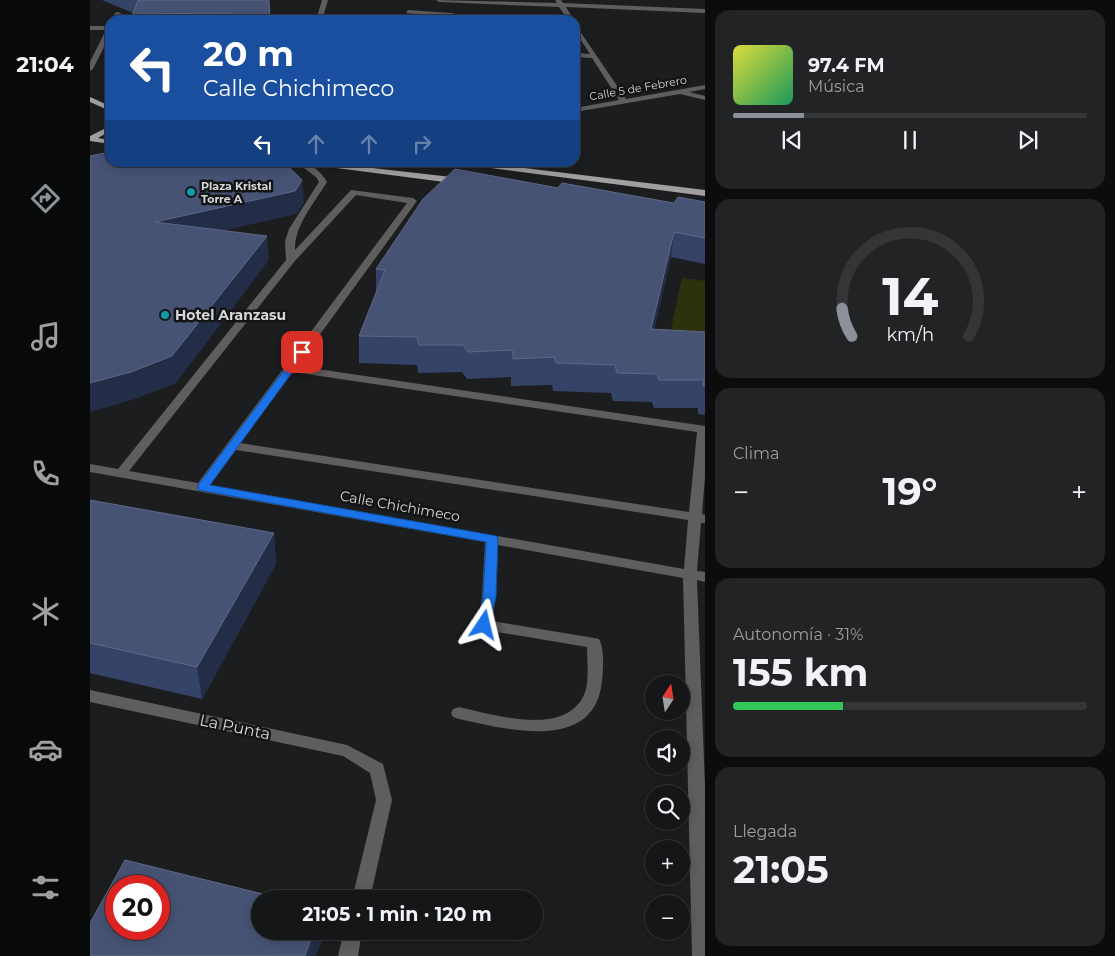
<!DOCTYPE html>
<html lang="es">
<head>
<meta charset="utf-8">
<style>
	:root { --surface:#151617; --page:#222324; --text:#f1f3f6; --muted:#9d9fa1; --line:#343536; --accent:#8c9099 }
	body { margin:0; font-family:Montserrat,sans-serif; background:var(--page); color:var(--text); height:100vh; display:flex; flex-direction:column; font-size:19px; white-space:nowrap }
	* { box-sizing:border-box; margin:0 }
	p { font-size:16px; color:var(--muted) }
	.icon { flex:none; width:28px; height:28px; fill:none; stroke:currentColor; stroke-width:2; stroke-linecap:round; stroke-linejoin:round }
	.map { position:relative; flex:1; overflow:hidden }
	.drawer { display:flex; flex-direction:column; gap:10px; padding:10px; background:#0c0c0d; width:410px }
	.drawer>* { flex:none }
	.banner { position:absolute; left:15px; top:15px; width:475px; height:152px; border-radius:15px; box-shadow:0 2px 12px #0003,0 0 0 1px var(--line); background:#1a4fa0; color:#fff; overflow:hidden }
	.needle { width:32px; rotate:12deg }
	.buttons { position:absolute; left:555px; top:675px; display:grid; gap:10px }
	.buttons a { display:grid; place-items:center; width:45px; height:45px; border-radius:50%; background:var(--surface); box-shadow:0 2px 12px #0003,0 0 0 1px var(--line); font-size:25px }
	.speed { position:absolute; left:15px; top:875px; display:flex; gap:10px; font-size:25px; font-weight:700; text-align:center }
	.speed>* { display:grid; place-content:center; width:65px; height:65px; border-radius:50%; background:var(--surface); box-shadow:0 2px 12px #0003,0 0 0 1px var(--line); line-height:1 }
	.speed .limit { border:8px solid #d22; background:#fff; color:#111 }
	.pin { position:absolute; display:grid; place-items:center; width:42px; height:42px; color:#fff; margin:-21px; border-radius:10px; box-shadow:0 2px 8px #0006 }
	.me { position:absolute; width:55px; margin:-28px; rotate:10deg; stroke-linejoin:round; filter:drop-shadow(0 0 4px #0008) }
	.turn { display:flex; align-items:center; gap:18px; height:105px; padding:0 15px; font-size:22px }
	.turn .icon { width:65px; height:65px; stroke-width:2.5 }
	.turn b { display:block; font-size:35px; line-height:42px }
	.lanes { display:flex; align-items:center; height:48px; padding:0 15px; background:#0003; justify-content:center; gap:25px; direction:ltr }
	.lanes .off { opacity:.35 }
	.big { font-size:38px; font-weight:700; line-height:1.1 }
	.drawer .card { flex:1; display:flex; flex-direction:column; justify-content:center; gap:8px; min-width:0; padding:0 18px; border-radius:15px; background:var(--page) }
	.drawer .dial { align-items:center; gap:0 }
	.dial svg { height:130px; overflow:visible; fill:none; stroke:var(--line); stroke-width:7; stroke-linecap:round; text-anchor:middle }
	.dial text { fill:var(--text); stroke:none }
	.song { display:flex; align-items:center; gap:15px }
	.cover { width:60px; height:60px; border-radius:8px; background:linear-gradient(135deg,hsl(60 70% 55%),hsl(150 70% 35%)) }
	.played { height:5px; border-radius:2px; background:linear-gradient(90deg,var(--accent) 20%,var(--line) 20%) }
	.keys { display:flex; justify-content:space-around; direction:ltr }
	.heat { display:flex; justify-content:space-between; align-items:center; font-size:28px; direction:ltr }
	.charge { height:8px; border-radius:4px; background:linear-gradient(90deg,#34c759 31%,var(--line) 0) }
	.trip { position:absolute; left:161px; top:890px; width:292px; height:50px; border-radius:25px; background:var(--surface); box-shadow:0 2px 12px #0003,0 0 0 1px var(--line); font-weight:700; line-height:50px; text-align:center }
	main { display:flex; flex:1; min-height:0 }
	.tabs { display:flex; flex-direction:column; width:90px; justify-content:space-around; align-items:center; background:#080909; color:var(--muted) }
	.tabs .icon { width:35px; height:35px }
	.tabs .selected { color:var(--accent) }
	.tabs b { font-size:22px; color:var(--text) }
	.map>svg:first-child { display:block }
	.green { fill:#2d320d }
	.lines { fill:none; stroke-linecap:round; stroke-linejoin:round }
	.minor { fill:#5f5d5d; fill-rule:evenodd }
	.major { fill:#a29f9f; fill-rule:evenodd }
	.wall { fill:#364369 }
	.shaded-wall { fill:#242d47 }
	.building { fill:#475375; stroke:#5e6885; fill-rule:evenodd }
	.route { fill:#1a73e8; stroke:#114b97 }
	.culture-dot { fill:#0f9aa8; stroke:#131416; stroke-width:2 }
	.labels { text-anchor:middle; dominant-baseline:central; stroke-width:5; stroke-linejoin:round; paint-order:stroke }
	.far-street-label { font-size:11px; fill:#d6d7d9; stroke:#131416 }
	.far-poi-label { font-size:11px; font-weight:bold; fill:#d6d7d9; stroke:#131416; text-anchor:start }
	.poi-label { font-size:14px; font-weight:bold; fill:#d6d7d9; stroke:#131416; text-anchor:start }
	.street-label { font-size:14px; fill:#d6d7d9; stroke:#131416 }
	.near-street-label { font-size:16px; fill:#d6d7d9; stroke:#131416 }
</style>
</head>
<body>
<main>
<nav class="tabs">
<b>21:04</b>
<svg class="icon selected" aria-label="directions" viewBox="0 0 24 24"><path d="M12 3l9 9-9 9-9-9zM9 14v-3h6M13 9l2 2-2 2"/></svg>
<svg class="icon" aria-label="music" viewBox="0 0 24 24"><path d="M9 18V5l10-2v13"/><circle cx="6" cy="18" r="3"/><circle cx="16" cy="16" r="3"/></svg>
<svg class="icon" aria-label="phone" viewBox="0 0 24 24"><path d="M5 4h4l2 5-3 2q2 4 5 5l2-3 5 2v4C11 20 4 13 5 4z"/></svg>
<svg class="icon" aria-label="climate" viewBox="0 0 24 24"><path d="M12 3v18M4 7l16 10M4 17L20 7"/></svg>
<svg class="icon" aria-label="car" viewBox="0 0 24 24"><path d="M5 17H2v-5l4-1 3-4h7l3 4 3 1v5h-3M9 17h6M6 11h13"/><circle cx="7" cy="17" r="2"/><circle cx="17" cy="17" r="2"/></svg>
<svg class="icon" aria-label="filters" viewBox="0 0 24 24"><path d="M4 7h16M4 17h16"/><circle cx="9" cy="7" r="2"/><circle cx="15" cy="17" r="2"/></svg>
</nav>
<div class="map">
<svg width="615" height="956" viewBox="0 0 615 956">
	<rect width="100%" height="100%" fill="#1c1d1f"/>
	<path class="green" d="M592,278L615,281V339L580,334Z"/>
	<g class="lines">
		<g class="minor">
			<path d="M232,0H238L232,20H226Z"/>
			<path d="M346,0L467,3L465,0H471L473,3L615,9V13L476,7L484,20H478L469,7L349,2Z"/>
			<path d="M318,10L362,13L385,20L316,13Z"/>
			<path d="M26,12L31,13L27,20H21Z"/>
			<path d="M485,24L536,99L615,85V89L599,92L615,96V100L590,94L485,112V108L529,100L502,58L485,57V53L500,54L485,31Z"/>
			<path d="M0,26H20V35L3,69L0,71V62L16,30H0Z"/>
			<path d="M206,162C220,162 231,171 237,182C225,202 204,226 205,250L261,190L323,198L327,201L207,366L615,426V477L612,514L615,515V523H611L607,571L615,572V582L607,580L615,786V956H602L593,578L408,545L406,597L402,621L504,638L509,639C515,650 513,670 512,681C505,754 415,729 369,719L363,717L361,713L363,709L369,707C402,714 472,737 493,697C500,684 497,662 497,647L389,629L387,625L392,597L395,542L0,472V464L28,469L196,260L195,241L199,229L229,182L226,177ZM266,195L317,203L108,483L39,471L204,262ZM203,372L607,432L599,512L150,443ZM146,450L598,520L594,569L120,485Z"/>
			<path d="M0,690L257,745L293,764L302,800L280,899H262L286,800L280,773L253,756L0,702Z"/>
			<path d="M254,931H272L268,956H248Z"/>
		</g>
		<g class="major">
			<path d="M0,97L20,106V111L0,102Z"/>
			<path d="M17,122H20V131L8,138L20,140V144L0,141V136L14,129Z"/>
			<path d="M200,162H230L370,178L374,181L370,184Z"/>
			<path d="M356,162H384L615,190V196Z"/>
		</g>
	</g>
	<g class="wall">
		<path d="M12,0H179L180,20H44L43,13Z"/>
		<path d="M468,188L584,203L615,202V264L581,257L564,329L615,332V415L608,414V408H564L562,402L523,401L521,393L463,391L462,385L421,386V377L377,379L372,372L328,373L327,365L269,363V336L286,293V269Z"/>
		<path d="M0,500L184,533L186,564L112,699L0,673Z"/>
	</g>
	<g class="shaded-wall">
		<path d="M212,180L214,203L206,214L68,246L65,222Z"/>
		<path d="M584,232L581,257L557,356L561,329Z"/>
		<path d="M177,236L179,260L86,383L45,399L0,412V383Z"/>
		<path d="M184,533L186,564L112,699L107,667Z"/>
		<path d="M224,931H233L234,935L226,956H215Z"/>
	</g>
	<g class="building">
		<path d="M48,0H179L180,19H139V13L43,14Z"/>
		<path d="M20,152V162H194L212,180L205,191L65,222L177,236L82,356L41,372L0,383V156Z"/>
		<path d="M365,169L468,188L472,183L584,203L588,197L615,202V238L584,232L561,329L615,332V386H613V380H569L567,374L527,373L525,365L466,363L464,357L423,359V350L378,352L373,345H329L327,337L269,336L295,270L286,269L333,199Z"/>
		<path d="M0,500L184,533L107,667L0,643Z"/>
		<path d="M35,860L193,899H170V931H224L215,956H0V923ZM26,886H69V929H26Z"/>
	</g>
	<path class="route" d="M209,350L217,352L120,485L407,536L408,539L406,597L399,628H389L388,625L393,597L396,542L108,490V485Z"/>
	<g class="culture-dot">
		<circle cx="101" cy="192" r="5"/>
		<circle cx="75" cy="315" r="5"/>
	</g>
	<g class="labels">
		<g class="far-street-label">
			<text transform="translate(548 88) rotate(-10)">Calle 5 de Febrero</text>
		</g>
		<g class="far-poi-label">
			<text x="111" y="186">Plaza Kristal<tspan x="111" dy="13">Torre A</tspan></text>
		</g>
		<g class="poi-label">
			<text x="85" y="315">Hotel Aranzasu</text>
		</g>
		<g class="street-label">
			<text transform="translate(310 506) rotate(10)">Calle Chichimeco</text>
		</g>
		<g class="near-street-label">
			<text transform="translate(145 727) rotate(12)">La Punta</text>
		</g>
	</g>
</svg>
<div class="buttons">
<a><svg class="needle" viewBox="-14 -14 28 28"><path d="M0-13l5 13h-10z" fill="#e53935"/><path d="M0 13l5-13h-10z" fill="#9d9fa1"/></svg></a>
<a><svg class="icon" aria-label="sound" viewBox="0 0 24 24"><path d="M4 9h4l5-4v14l-5-4H4zM17 9q2 3 0 6"/></svg></a>
<a><svg class="icon" aria-label="search" viewBox="0 0 24 24"><circle cx="10" cy="10" r="6"/><path d="M15 15l6 6"/></svg></a>
<a>+</a>
<a>−</a>
</div>
<div class="speed"><div class="limit">20</div></div>
<div class="pin" style="left:212px;top:352px;background:#d93025"><svg class="icon" aria-label="arrive" viewBox="0 0 24 24"><path d="M6 21V4h12l-3 4 3 4H6"/></svg></div>
<svg class="me" style="left:394px;top:625px" viewBox="-20 -20 40 40"><path d="M0-17L14 15 0 8-14 15z" fill="#1a73e8" stroke="#fff" stroke-width="4"/></svg>
<div class="trip">21:05 · 1 min · 120 m</div>
<div class="banner">
<div class="turn"><svg class="icon" aria-label="left" viewBox="0 0 24 24"><path d="M17 20v-9H6M10 6l-5 5 5 5"/></svg><div><b>20 m</b>Calle Chichimeco</div></div>
<div class="lanes"><svg class="icon" aria-label="left" viewBox="0 0 24 24"><path d="M17 20v-9H6M10 6l-5 5 5 5"/></svg><svg class="icon off" aria-label="ahead" viewBox="0 0 24 24"><path d="M12 20V5M6 11l6-6 6 6"/></svg><svg class="icon off" aria-label="ahead" viewBox="0 0 24 24"><path d="M12 20V5M6 11l6-6 6 6"/></svg><svg class="icon off" aria-label="right" viewBox="0 0 24 24"><path d="M7 20v-9h11M14 6l5 5-5 5"/></svg></div>
</div>
</div>
<section class="drawer">
<div class="card">
<div class="song"><i class="cover"></i><div><b>97.4 FM</b><p>Música</p></div></div>
<div class="played"></div>
<div class="keys"><svg class="icon" aria-label="previous" viewBox="0 0 24 24"><path d="M18 5L8 12l10 7zM5 5v14"/></svg><svg class="icon" aria-label="pause" viewBox="0 0 24 24"><path d="M8 5v14M16 5v14"/></svg><svg class="icon" aria-label="next" viewBox="0 0 24 24"><path d="M6 5l10 7-10 7zM19 5v14"/></svg></div>
</div>
<div class="card dial"><svg viewBox="0 0 100 80">
<path d="M14 69A42 42 0 1 1 86 69"/>
<path d="M14 69A42 42 0 0 1 8 52" stroke="#8c9099"/>
<text x="50" y="56" font-size="32" font-weight="700">14</text>
<text x="50" y="72" font-size="11">km/h</text>
</svg></div>
<div class="card"><p>Clima</p>
<div class="heat"><a>−</a><b class="big">19°</b><a>+</a></div>
</div>
<div class="card"><p>Autonomía · 31%</p><b class="big">155 km</b><div class="charge"></div></div>
<div class="card"><p>Llegada</p><b class="big">21:05</b></div>
</section>
</main>
</body>
</html>
